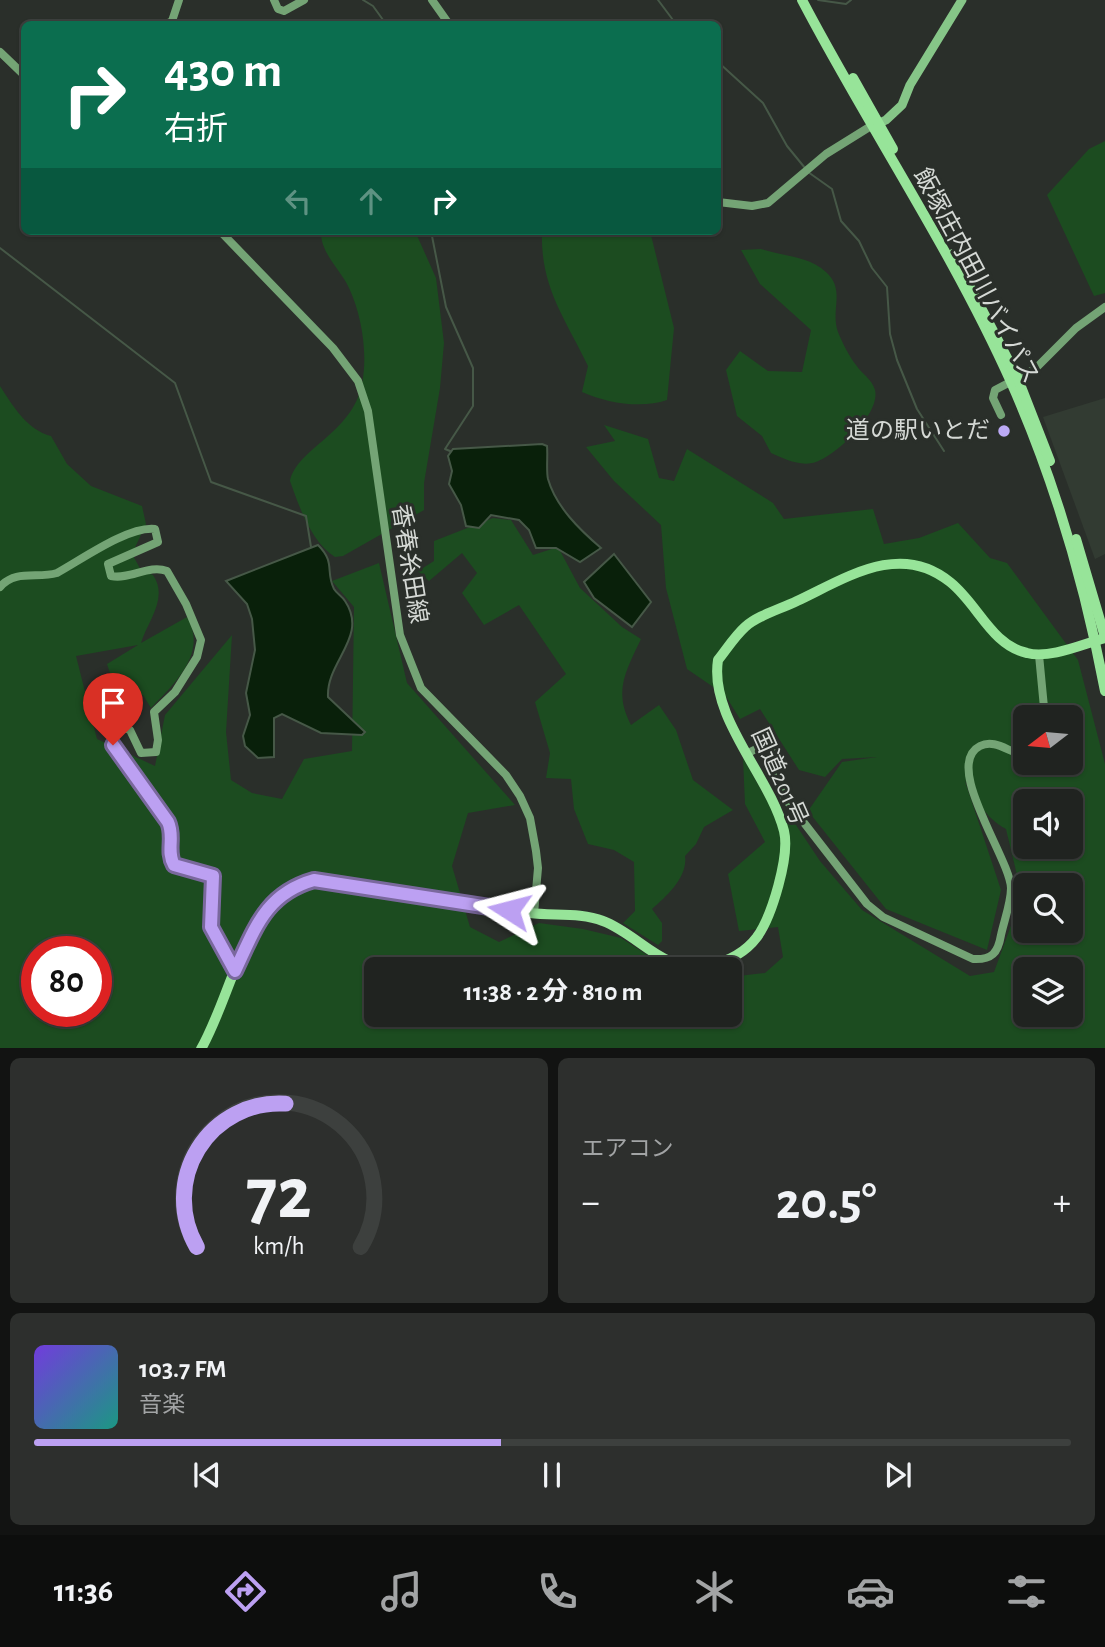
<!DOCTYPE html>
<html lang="ja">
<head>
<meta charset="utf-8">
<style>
	:root { --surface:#202320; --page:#2d2f2d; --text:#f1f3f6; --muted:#a2a4a5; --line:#3d403e; --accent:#bca0f2 }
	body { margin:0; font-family:"Alegreya Sans","Noto Sans JP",sans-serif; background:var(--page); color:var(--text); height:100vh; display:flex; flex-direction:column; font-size:26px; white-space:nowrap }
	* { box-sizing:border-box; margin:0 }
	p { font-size:23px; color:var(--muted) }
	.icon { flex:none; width:38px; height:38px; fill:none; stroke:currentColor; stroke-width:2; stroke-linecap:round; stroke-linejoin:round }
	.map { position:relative; height:1048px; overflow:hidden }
	.side { display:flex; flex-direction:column; gap:10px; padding:10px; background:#121312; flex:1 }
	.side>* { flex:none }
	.top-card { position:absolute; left:21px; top:21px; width:700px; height:214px; border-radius:10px; box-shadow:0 2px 5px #0004,0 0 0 2px var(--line); background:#0b6e4f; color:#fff; overflow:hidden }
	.needle { width:46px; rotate:254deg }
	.buttons { position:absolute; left:1013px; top:705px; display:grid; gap:14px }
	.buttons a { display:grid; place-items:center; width:70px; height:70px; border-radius:10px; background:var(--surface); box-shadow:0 2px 5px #0004,0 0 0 2px var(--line); font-size:35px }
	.speed { position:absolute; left:21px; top:936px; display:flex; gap:14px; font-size:35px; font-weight:700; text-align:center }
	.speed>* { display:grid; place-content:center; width:91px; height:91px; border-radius:50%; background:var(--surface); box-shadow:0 2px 5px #0004,0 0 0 2px var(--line); line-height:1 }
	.speed .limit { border:10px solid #d22; background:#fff; color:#111 }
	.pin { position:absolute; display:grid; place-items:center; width:60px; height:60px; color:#fff; margin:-72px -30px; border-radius:50% 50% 50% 0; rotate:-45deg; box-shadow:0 0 7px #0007 }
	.pin .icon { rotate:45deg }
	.me { position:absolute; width:77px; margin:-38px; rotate:279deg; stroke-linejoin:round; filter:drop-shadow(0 0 5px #0008) }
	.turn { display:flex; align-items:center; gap:24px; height:147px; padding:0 28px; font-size:32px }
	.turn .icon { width:91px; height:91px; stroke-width:2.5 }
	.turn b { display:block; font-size:49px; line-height:60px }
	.lanes { display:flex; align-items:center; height:66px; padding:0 28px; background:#0003; justify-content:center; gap:35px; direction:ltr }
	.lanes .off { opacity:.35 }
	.big { font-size:52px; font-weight:700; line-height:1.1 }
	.side .tile { flex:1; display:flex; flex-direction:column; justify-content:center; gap:10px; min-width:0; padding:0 24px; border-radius:10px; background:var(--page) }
	.side .dial { align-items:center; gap:0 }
	.dial svg { height:182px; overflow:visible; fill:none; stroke:var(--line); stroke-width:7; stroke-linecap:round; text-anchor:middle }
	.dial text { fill:var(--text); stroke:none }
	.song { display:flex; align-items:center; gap:21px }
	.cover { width:84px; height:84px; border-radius:10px; background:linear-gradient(135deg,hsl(260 70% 55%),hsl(170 70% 35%)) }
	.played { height:7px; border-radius:4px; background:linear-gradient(90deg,var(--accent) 45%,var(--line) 45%) }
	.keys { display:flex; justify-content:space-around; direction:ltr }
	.heat { display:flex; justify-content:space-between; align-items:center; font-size:38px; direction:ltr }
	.side .tiles { flex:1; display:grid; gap:10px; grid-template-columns:1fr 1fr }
	.tile:last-child { grid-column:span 2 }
	.trip { position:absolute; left:364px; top:957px; width:378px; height:70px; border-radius:10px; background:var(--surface); box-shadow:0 2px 5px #0004,0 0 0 2px var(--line); font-weight:700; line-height:70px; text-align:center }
	.dock { display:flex; height:112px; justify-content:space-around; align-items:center; background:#0d0e0d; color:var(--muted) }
	.dock .icon { width:49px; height:49px }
	.dock .selected { color:var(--accent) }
	.dock b { font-size:32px; color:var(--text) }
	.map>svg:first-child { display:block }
	.built { fill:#323b32 }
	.green { fill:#1c4c20; fill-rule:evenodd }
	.water { fill:#09200a; stroke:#465847; stroke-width:2 }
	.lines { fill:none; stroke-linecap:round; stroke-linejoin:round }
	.stream { stroke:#465847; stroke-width:2 }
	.secondary { stroke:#74a475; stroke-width:8 }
	.primary { stroke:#86c688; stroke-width:9 }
	.highway { stroke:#97e499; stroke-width:10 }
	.route-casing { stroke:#7a689d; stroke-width:18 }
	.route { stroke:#bca0f2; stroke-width:12 }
	.poi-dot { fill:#bcaaf5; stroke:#2a2f2a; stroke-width:2.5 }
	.labels { text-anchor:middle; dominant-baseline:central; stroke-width:6; stroke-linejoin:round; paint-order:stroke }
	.street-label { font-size:24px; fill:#d5d9d5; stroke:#2a2f2a }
	.poi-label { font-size:24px; fill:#d5d9d5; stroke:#2a2f2a; text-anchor:end }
</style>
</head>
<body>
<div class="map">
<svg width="1105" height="1049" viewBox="0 0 1105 1049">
	<rect width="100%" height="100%" fill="#2a2f2a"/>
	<path class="built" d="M1105,398V554L1095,559L1043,417Z"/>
	<g class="green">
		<path d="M1105,141V293L1094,296L1047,195L1089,149Z"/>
		<path d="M321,231H415L436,278L444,343L440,388L424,483V510L343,556L335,557C311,542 299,506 290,481C297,448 352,434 362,384C368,354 362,316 349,288C341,270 320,253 321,231Z"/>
		<path d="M542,231H650L674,328L667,400C642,409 606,403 582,392L588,366C565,318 540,287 542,231Z"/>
		<path d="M761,249C784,257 807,255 826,272C846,290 830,310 838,332C842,342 849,356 856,365C862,374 872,379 875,390C881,414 833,459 812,463C798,466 783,458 771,453L762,436L737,416L726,370L740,351L768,371L802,372L811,330L760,284L741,250Z"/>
		<path d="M0,386C13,406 27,430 51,436L67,464L91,486L142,506L146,524L132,554L141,570L153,575C169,598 147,622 141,643L187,617C208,653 175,683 151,708L143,695L132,702L136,710L127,723L121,721L119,700L107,664L138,645L76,656L97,739L155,766L165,715L232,635L226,732L231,780L252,793L282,799L304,759L352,751L354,607L332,581L379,563L407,683L515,805L468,813L452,866L470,927L499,942L539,923L583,929L621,938L669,969L376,970V1015H730V977L765,973L783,957L778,927L739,931L728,874L765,842L745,804L743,758L769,804L796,825L820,861L862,910L970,976L994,972L1022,896L1006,829C984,817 978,800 965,781L1001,890L987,950L886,909L808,811L842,762L877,757L842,759L825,777L799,770L760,709L740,719L725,695L687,669L666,588L661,525L614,481L586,447L615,441L604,425L648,439L659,478L674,481L687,449L773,503L784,519L873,509L884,544L919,538L958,523L990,558L1007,563L1078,660L1105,764V1048H0ZM1026,718H1071V763H1026ZM1026,802H1071V847H1026ZM1026,886H1071V931H1026ZM37,952H96V1012H37ZM1026,970H1071V1015H1026Z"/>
		<path d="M493,518L511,520L533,555L558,547L580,588L622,627L641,639C626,671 613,691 631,725L659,705L676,730L693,780L733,810L704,827L696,844L685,856C688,877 667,896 652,909L662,923V941L658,945L623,923L635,911L634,862L614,850L588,844L574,809L571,779L546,778L550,753L535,702L566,674L519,605L484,625L462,593L477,573L462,553L429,581L418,571L434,561V541Z"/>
	</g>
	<g class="water">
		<path d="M542,444L547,446C548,456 546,470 548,479C556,507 580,530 601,548L580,562L556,548H536L529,530L519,520L491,515L479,528L466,526L461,505L449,484L452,471L448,456L453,449Z"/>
		<path d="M318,545C336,563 325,571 334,589C337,594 342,596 345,601C369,637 326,661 328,697L365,732L362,735L321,733L282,714L274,718V757L258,758L245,746L243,736L250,715L246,693L255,650L252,619L247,604L226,581Z"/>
		<path d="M614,554L651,602L632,627L594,598L584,582Z"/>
	</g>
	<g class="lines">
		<g class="stream">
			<path d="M363,0L373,6L386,24"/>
			<path d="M658,0L676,24"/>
			<path d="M818,0L846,4L851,0"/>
			<path d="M718,62L763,103L787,146L805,168"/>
			<path d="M808,172L832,189L841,221L859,241L872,268L887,287L890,334L897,360L917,409L944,451"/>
			<path d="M431,231L446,307L473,368V406L445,449L450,451"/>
			<path d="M0,248L175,383L211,482L306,516L311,547"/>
		</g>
		<g class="secondary">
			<path d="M274,0L278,9L284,11L304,0"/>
			<path d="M432,0L449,24"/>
			<path d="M166,24L172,21L179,0"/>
			<path d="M0,52L24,75"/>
			<path d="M718,202L752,206L768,203L826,154L871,126"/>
			<path d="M220,231L333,348L358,381L368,411L400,635L421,688L506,775L520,796L530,818L536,851L538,868L534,914"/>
			<path d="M1001,415L993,398L995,390L1035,369L1076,328L1105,307"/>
			<path d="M0,587C16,569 37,579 57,573C81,560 128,526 155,529L158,542L108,564L111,576C130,580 149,564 167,571L186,604L201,640L197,657L175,692L154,712L158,740L156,752L141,753L130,730L124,728L112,734L113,745L168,822C175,837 166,851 174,865L213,875L211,927L221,951L235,971"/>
			<path d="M1039,655L1045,718"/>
			<path d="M748,753L764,745L774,751L777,780L784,797L867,904L883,917L973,959C992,960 998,953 1001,935C1004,921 1011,903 1011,888C1010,858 942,765 980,746C996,738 1010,754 1026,755"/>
		</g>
		<path class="primary" d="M873,126L886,120L902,105L910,85L962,0"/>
		<g class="highway">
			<path d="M802,0C869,128 952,250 1011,382C1055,481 1085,585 1105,691"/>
			<path d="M853,78L893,149"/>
			<path d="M953,254L1018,379L1050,461"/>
			<path d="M1076,539L1105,637"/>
			<path d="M201,1049C234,991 243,900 315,880C386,891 458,902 530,913C553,916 581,912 603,921C640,935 663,974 708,966C726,962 745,953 757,937C772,916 790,856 784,831C770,776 709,718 718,660C727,649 734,637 745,627C758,615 781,609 797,601C846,578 900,541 950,582C978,604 991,645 1027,653C1050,659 1083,644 1105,638"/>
		</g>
	</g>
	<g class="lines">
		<g class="route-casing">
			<path id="route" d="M113,745L168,822C175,837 166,851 174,865L213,876L211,927L235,971C255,929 265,894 314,880L509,910"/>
		</g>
		<use href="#route" class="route"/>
	</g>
	<circle class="poi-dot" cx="1004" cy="431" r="7"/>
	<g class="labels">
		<g class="street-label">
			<text transform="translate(976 276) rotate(62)">飯塚庄内田川バイパス</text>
			<text transform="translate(409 564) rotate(81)">香春糸田線</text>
			<text transform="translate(779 777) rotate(66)">国道201号</text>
		</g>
		<g class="poi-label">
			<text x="990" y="431">道の駅いとだ</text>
		</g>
	</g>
</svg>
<div class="buttons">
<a><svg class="needle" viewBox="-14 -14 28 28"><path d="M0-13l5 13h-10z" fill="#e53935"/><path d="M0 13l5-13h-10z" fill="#a2a4a5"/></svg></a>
<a><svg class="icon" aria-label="sound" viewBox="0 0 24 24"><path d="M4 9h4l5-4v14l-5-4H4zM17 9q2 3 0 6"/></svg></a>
<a><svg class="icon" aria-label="search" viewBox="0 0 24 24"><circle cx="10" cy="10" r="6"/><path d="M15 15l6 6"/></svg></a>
<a><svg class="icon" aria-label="layers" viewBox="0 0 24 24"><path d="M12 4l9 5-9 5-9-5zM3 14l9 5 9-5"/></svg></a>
</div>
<div class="speed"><div class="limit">80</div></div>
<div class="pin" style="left:113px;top:745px;background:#d93025"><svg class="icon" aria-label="arrive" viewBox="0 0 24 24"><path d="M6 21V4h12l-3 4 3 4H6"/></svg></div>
<svg class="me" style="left:509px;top:910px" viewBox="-20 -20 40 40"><path d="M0-17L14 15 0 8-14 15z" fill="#bca0f2" stroke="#fff" stroke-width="4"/></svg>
<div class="trip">11:38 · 2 分 · 810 m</div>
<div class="top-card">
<div class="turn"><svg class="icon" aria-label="right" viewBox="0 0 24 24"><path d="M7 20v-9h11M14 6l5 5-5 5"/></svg><div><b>430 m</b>右折</div></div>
<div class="lanes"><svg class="icon off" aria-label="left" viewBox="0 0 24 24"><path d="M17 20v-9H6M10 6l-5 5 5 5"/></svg><svg class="icon off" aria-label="ahead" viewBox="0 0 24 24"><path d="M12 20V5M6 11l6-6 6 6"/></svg><svg class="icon" aria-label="right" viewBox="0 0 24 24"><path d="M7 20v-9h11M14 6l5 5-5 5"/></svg></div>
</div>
</div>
<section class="side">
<div class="tiles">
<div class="tile dial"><svg viewBox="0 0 100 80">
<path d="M14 69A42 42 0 1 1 86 69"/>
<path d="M14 69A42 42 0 0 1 53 6" stroke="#bca0f2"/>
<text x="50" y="56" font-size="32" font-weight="700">72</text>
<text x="50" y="72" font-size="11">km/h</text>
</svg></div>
<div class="tile"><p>エアコン</p>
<div class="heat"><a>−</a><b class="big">20.5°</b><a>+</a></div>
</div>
<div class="tile">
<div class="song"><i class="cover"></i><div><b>103.7 FM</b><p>音楽</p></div></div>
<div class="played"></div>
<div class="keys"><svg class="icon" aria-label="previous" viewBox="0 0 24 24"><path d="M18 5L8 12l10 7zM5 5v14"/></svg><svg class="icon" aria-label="pause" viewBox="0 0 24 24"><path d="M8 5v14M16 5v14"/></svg><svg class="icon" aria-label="next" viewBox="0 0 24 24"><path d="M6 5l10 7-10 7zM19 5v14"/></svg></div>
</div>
</div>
</section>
<nav class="dock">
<b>11:36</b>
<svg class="icon selected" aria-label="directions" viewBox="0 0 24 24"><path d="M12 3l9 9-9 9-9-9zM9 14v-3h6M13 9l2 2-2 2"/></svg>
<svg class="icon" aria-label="music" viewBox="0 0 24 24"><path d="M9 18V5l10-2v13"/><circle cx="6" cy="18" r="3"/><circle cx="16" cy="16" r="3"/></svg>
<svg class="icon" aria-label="phone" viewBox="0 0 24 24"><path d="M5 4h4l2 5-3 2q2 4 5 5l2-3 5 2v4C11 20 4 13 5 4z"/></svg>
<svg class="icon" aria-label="climate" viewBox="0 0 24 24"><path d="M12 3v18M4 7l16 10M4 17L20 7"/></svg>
<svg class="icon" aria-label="car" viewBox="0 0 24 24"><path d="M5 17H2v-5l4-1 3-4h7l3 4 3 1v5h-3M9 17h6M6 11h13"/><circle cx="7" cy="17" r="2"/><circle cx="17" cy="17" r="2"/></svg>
<svg class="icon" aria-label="filters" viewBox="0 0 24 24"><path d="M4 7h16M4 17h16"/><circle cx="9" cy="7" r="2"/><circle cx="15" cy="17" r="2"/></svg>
</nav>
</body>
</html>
